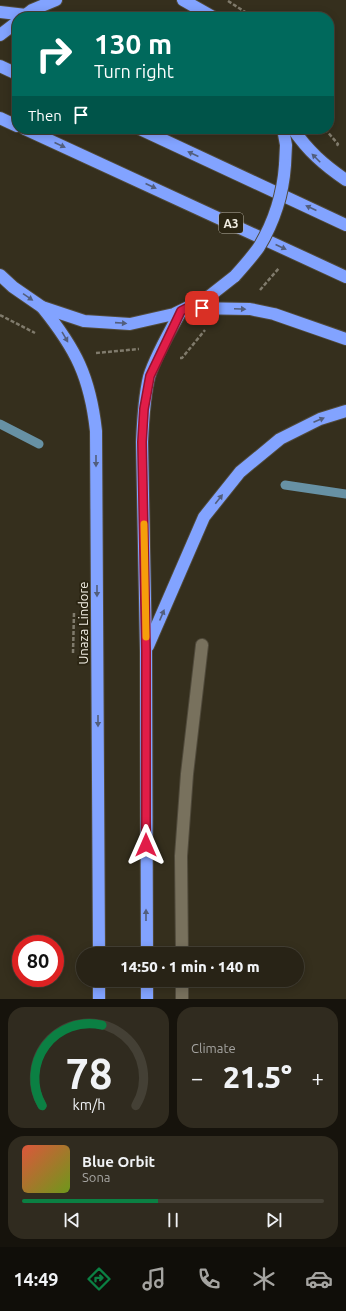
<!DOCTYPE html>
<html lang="en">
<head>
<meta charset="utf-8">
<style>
	:root { --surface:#282316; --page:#302b1f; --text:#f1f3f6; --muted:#a5a4a1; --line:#444035; --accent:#0b8043 }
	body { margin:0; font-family:Ubuntu,sans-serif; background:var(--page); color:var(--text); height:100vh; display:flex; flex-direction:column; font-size:15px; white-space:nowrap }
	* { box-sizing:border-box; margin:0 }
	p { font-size:13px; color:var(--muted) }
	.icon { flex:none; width:22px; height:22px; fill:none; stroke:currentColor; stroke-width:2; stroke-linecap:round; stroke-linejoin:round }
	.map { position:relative; height:999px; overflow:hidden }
	.panel { display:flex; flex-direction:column; gap:8px; padding:8px; background:#16130c; flex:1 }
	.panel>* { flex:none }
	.guide { position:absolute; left:12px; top:12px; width:322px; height:122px; border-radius:16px; box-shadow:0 2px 10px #0003,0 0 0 1px var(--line); background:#00695c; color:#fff; overflow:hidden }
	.speed { position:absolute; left:12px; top:935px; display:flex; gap:8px; font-size:20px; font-weight:700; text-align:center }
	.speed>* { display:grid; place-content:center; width:52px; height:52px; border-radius:50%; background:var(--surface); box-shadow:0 2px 10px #0003,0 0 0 1px var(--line); line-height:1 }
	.speed .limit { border:6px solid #d22; background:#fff; color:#111 }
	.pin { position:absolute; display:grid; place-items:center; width:34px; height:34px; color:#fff; margin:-17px; border-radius:8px; box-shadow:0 2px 6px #0006 }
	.me { position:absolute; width:44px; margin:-22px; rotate:0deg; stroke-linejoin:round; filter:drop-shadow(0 0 3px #0008) }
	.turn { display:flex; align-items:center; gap:14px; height:84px; padding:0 16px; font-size:18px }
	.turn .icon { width:52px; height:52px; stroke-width:2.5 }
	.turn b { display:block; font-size:28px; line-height:34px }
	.then { display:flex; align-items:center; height:38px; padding:0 16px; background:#0003; gap:8px; font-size:15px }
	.big { font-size:30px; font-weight:800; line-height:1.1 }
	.panel .widget { flex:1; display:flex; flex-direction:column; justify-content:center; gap:6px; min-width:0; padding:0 14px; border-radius:16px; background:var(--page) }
	.panel .dial { align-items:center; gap:0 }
	.dial svg { height:104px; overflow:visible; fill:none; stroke:var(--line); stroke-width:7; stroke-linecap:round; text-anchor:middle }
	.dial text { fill:var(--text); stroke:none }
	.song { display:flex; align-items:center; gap:12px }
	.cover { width:48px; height:48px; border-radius:6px; background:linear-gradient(135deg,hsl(10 70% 55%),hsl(80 70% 35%)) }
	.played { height:4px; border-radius:2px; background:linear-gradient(90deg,var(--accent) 45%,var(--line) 45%) }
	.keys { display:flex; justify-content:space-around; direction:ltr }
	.heat { display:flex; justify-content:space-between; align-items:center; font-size:22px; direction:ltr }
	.panel .tiles { flex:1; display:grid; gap:8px; grid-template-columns:1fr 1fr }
	.widget:last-child { grid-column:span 2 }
	.trip { position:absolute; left:76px; top:947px; width:228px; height:40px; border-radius:20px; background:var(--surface); box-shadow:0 2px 10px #0003,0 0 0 1px var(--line); font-weight:800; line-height:40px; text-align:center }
	.dock { display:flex; height:64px; justify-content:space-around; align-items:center; background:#100e09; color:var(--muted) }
	.dock .icon { width:28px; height:28px }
	.dock .current { color:var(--accent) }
	.dock b { font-size:18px; color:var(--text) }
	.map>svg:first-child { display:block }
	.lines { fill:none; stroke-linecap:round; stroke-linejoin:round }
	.stream { stroke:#6791a4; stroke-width:9 }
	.street-casing { stroke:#504a3b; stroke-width:14 }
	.highway-casing { stroke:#504a3b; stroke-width:14 }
	.path { stroke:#807b6c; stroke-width:2.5; stroke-dasharray:4 2; stroke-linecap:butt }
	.street { stroke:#78715d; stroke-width:12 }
	.highway { stroke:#82a3ff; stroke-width:12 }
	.highway-bridge-casing { stroke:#504a3b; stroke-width:14; stroke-linecap:butt }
	.highway-bridge { stroke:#82a3ff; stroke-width:12 }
	.oneway { fill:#525e7d }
	.route-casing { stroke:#92132f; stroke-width:10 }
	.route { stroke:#e11d48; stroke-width:7 }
	.slow { stroke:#f59e0b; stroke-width:7 }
	.labels { text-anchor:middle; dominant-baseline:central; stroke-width:4; stroke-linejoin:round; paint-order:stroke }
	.shield { fill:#2b2513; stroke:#b6b1a4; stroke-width:1 }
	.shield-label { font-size:12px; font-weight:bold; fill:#f1ede2 }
	.street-label { font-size:13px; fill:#f1ede2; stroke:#2b2513 }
</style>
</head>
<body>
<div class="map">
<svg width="346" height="999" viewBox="0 0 346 999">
	<rect width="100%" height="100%" fill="#352f1d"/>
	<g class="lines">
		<g class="stream">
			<path d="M0,424L39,444"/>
			<path d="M285,485L346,494"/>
		</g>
		<g class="street-casing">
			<g id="street">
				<path d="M182,954L181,856L187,774L202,645"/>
				<path d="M182,980V999"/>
			</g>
		</g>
		<g class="highway-casing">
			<g id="highway">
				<path d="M183,0L213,17"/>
				<path d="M0,12L26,15"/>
				<path d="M23,17L32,10L56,0"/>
				<path d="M0,35L17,22"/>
				<path d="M0,66L17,74"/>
				<path d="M0,118L17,126"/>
				<path d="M25,129L346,277"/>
				<path d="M140,129L346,225"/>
				<path d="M283,129L286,145L285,165"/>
				<path d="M293,129C308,151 324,165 346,180"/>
				<path d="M0,275L13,287L42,307L84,321L130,324L174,314L207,298L235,276"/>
				<path d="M42,307C76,349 90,377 96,431L99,954"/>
				<path d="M190,308L250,309L274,314L346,339"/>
				<path d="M148,646L204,517L240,472L280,439L320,419L346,411"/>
				<path d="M147,954L146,651L142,442C143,420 144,398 149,377C155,357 171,329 181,311"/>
				<path d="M99,980V999"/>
				<path d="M147,980V999"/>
			</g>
		</g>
		<g class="path">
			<path d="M228,1L253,17"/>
			<path d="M325,129L338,144L336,147"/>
			<path d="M260,290L279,268"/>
			<path d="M0,315L35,333"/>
			<path d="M96,353L139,349"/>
			<path d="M180,358H182L205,330"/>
			<path d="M73,653L74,613"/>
		</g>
		<use href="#street" class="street"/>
		<use href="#highway" class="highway"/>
		<g class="highway-bridge-casing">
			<path id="highway-bridge" d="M235,276C243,267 252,257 259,247C274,222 283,194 285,165"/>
		</g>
		<use href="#highway-bridge" class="highway-bridge"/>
	</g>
	<defs><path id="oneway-solid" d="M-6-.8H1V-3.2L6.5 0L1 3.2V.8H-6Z"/></defs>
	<g class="oneway">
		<use href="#oneway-solid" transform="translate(60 145) rotate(24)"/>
		<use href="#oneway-solid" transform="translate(193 154) rotate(-155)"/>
		<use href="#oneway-solid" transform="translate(316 158) rotate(-135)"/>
		<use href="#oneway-solid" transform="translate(151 186) rotate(25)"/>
		<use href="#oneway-solid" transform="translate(311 208) rotate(-155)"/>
		<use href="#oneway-solid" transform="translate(281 247) rotate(25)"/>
		<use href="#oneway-solid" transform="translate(28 297) rotate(34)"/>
		<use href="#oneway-solid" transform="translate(240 309) rotate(2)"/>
		<use href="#oneway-solid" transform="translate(121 323) rotate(4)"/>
		<use href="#oneway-solid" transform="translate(65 337) rotate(60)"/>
		<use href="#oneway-solid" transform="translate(319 420) rotate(-23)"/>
		<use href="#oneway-solid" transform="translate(96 461) rotate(90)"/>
		<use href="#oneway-solid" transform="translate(219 499) rotate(-52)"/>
		<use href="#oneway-solid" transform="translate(97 591) rotate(90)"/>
		<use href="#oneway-solid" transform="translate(162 615) rotate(-67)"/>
		<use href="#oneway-solid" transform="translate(98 721) rotate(90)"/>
		<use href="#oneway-solid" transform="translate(146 915) rotate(-90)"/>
	</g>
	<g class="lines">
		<g class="route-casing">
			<path id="route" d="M146,845V651L142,442L144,409L150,376L181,311L187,308H202"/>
		</g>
		<use href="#route" class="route"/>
		<path class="slow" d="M144,524L146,637"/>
	</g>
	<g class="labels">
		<rect class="shield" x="219" y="213" width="24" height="20" rx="3"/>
		<g class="shield-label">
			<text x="231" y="223">A3</text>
		</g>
		<g class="street-label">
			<text transform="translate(83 623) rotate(-90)">Unaza Lindore</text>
		</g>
	</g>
</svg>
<div class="speed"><div class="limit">80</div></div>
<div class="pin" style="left:202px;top:308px;background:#d93025"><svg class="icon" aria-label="arrive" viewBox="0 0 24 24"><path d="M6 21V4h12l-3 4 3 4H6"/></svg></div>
<svg class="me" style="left:146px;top:845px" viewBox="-20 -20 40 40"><path d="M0-17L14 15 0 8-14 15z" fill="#e11d48" stroke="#fff" stroke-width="4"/></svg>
<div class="trip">14:50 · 1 min · 140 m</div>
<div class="guide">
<div class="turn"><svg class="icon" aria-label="right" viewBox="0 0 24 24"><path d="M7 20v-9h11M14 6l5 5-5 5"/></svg><div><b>130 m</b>Turn right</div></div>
<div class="then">Then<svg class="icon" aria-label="arrive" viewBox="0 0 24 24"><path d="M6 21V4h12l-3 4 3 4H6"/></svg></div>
</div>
</div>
<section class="panel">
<div class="tiles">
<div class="widget dial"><svg viewBox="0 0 100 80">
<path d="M14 69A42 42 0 1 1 86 69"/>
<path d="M14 69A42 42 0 0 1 60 7" stroke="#0b8043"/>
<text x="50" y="56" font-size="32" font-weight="700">78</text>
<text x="50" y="72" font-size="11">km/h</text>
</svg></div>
<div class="widget"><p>Climate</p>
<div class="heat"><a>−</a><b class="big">21.5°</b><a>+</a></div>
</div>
<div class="widget">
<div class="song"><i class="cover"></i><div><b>Blue Orbit</b><p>Sona</p></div></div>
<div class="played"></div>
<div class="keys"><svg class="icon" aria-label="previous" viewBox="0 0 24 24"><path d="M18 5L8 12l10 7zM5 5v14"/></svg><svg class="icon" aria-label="pause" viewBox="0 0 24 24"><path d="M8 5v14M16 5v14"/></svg><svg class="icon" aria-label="next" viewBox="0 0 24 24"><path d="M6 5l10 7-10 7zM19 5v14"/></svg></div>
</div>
</div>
</section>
<nav class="dock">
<b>14:49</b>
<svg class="icon current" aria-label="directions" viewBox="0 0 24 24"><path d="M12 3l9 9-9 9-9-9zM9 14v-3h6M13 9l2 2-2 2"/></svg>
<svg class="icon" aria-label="music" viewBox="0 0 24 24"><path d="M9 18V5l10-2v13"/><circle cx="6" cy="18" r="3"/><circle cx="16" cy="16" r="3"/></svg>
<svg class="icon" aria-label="phone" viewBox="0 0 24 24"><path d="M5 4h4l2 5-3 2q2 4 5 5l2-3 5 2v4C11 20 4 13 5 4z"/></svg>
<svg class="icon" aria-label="climate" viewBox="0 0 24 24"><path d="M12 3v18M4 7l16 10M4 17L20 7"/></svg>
<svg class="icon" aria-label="car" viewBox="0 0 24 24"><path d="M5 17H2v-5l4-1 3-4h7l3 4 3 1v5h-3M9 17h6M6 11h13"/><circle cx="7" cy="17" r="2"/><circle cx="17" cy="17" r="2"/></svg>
</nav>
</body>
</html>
